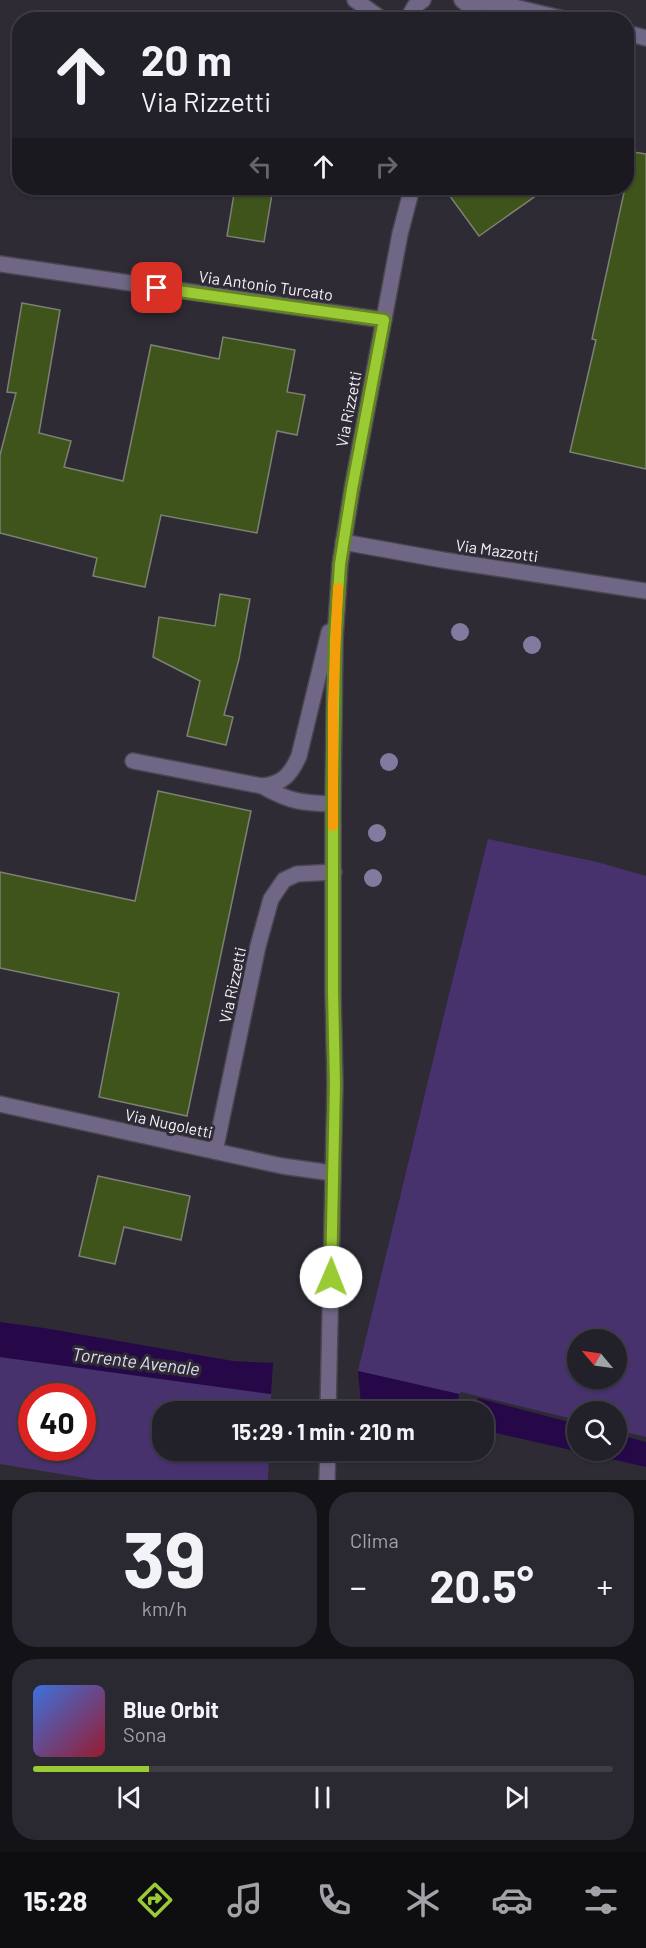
<!DOCTYPE html>
<html lang="it">
<head>
<meta charset="utf-8">
<style>
	:root { --surface:#222028; --page:#2a2830; --text:#f1f3f6; --muted:#a2a3a8; --line:#3f3e45; --accent:#9acb35 }
	body { margin:0; font-family:Barlow,sans-serif; background:var(--page); color:var(--text); height:100vh; display:flex; flex-direction:column; font-size:22px; white-space:nowrap }
	* { box-sizing:border-box; margin:0 }
	p { font-size:20px; color:var(--muted) }
	.icon { flex:none; width:33px; height:33px; fill:none; stroke:currentColor; stroke-width:2; stroke-linecap:round; stroke-linejoin:round }
	.map { position:relative; height:1480px; overflow:hidden }
	.side { display:flex; flex-direction:column; gap:12px; padding:12px; background:#131216; flex:1 }
	.side>* { flex:none }
	.hud { position:absolute; left:12px; top:12px; width:622px; height:183px; border-radius:24px; box-shadow:0 2px 4px #0004,0 0 0 2px var(--line); background:#222028; color:var(--text); overflow:hidden }
	.needle { width:39px; rotate:299deg }
	.fabs { position:absolute; left:567px; top:1329px; display:grid; gap:12px }
	.fabs a { display:grid; place-items:center; width:60px; height:60px; border-radius:50%; background:var(--surface); box-shadow:0 2px 4px #0004,0 0 0 2px var(--line); font-size:30px }
	.speed { position:absolute; left:18px; top:1383px; display:flex; gap:12px; font-size:30px; font-weight:700; text-align:center }
	.speed>* { display:grid; place-content:center; width:78px; height:78px; border-radius:50%; background:var(--surface); box-shadow:0 2px 4px #0004,0 0 0 2px var(--line); line-height:1 }
	.speed .limit { border:9px solid #d22; background:#fff; color:#111 }
	.pin { position:absolute; display:grid; place-items:center; width:51px; height:51px; color:#fff; margin:-26px; border-radius:12px; box-shadow:0 3px 9px #0006 }
	.me { position:absolute; width:66px; margin:-33px; rotate:1deg; stroke-linejoin:round; filter:drop-shadow(0 0 4px #0008) }
	.turn { display:flex; align-items:center; gap:21px; height:126px; padding:0 30px; font-size:27px }
	.turn .icon { width:78px; height:78px; stroke-width:2.5 }
	.turn b { display:block; font-size:42px; line-height:51px }
	.lanes { display:flex; align-items:center; height:57px; padding:0 30px; background:#0003; justify-content:center; gap:30px; direction:ltr }
	.lanes .off { opacity:.35 }
	.big { font-size:45px; font-weight:700; line-height:1.1 }
	.side .card { flex:1; display:flex; flex-direction:column; justify-content:center; gap:9px; min-width:0; padding:0 21px; border-radius:24px; background:var(--page) }
	.side .dial { align-items:center; gap:0 }
	.dial b { font-size:78px; line-height:1 }
	.song { display:flex; align-items:center; gap:18px }
	.cover { width:72px; height:72px; border-radius:9px; background:linear-gradient(135deg,hsl(220 70% 55%),hsl(350 70% 35%)) }
	.played { height:6px; border-radius:3px; background:linear-gradient(90deg,var(--accent) 20%,var(--line) 20%) }
	.keys { display:flex; justify-content:space-around; direction:ltr }
	.heat { display:flex; justify-content:space-between; align-items:center; font-size:33px; direction:ltr }
	.side .tiles { flex:1; display:grid; gap:12px; grid-template-columns:1fr 1fr }
	.card:last-child { grid-column:span 2 }
	.trip { position:absolute; left:152px; top:1401px; width:342px; height:60px; border-radius:24px; background:var(--surface); box-shadow:0 2px 4px #0004,0 0 0 2px var(--line); font-weight:700; line-height:60px; text-align:center }
	.dock { display:flex; height:96px; justify-content:space-around; align-items:center; background:#0e0d10; color:var(--muted) }
	.dock .icon { width:42px; height:42px }
	.dock .current { color:var(--accent) }
	.dock b { font-size:27px; color:var(--text) }
	.map>svg:first-child { display:block }
	.green { fill:#48326e; fill-rule:evenodd }
	.water { fill:#260849 }
	.lines { fill:none; stroke-linecap:round; stroke-linejoin:round }
	.stream { stroke:#260849; stroke-width:12 }
	.building { fill:#3f541a; stroke:#7c8175; stroke-width:1.5 }
	.minor-casing { stroke:#4a4751; stroke-width:18 }
	.minor { stroke:#706786; stroke-width:15 }
	.tree { fill:#84799e }
	.route-casing { stroke:#648422; stroke-width:15 }
	.route { stroke:#9acb35; stroke-width:10 }
	.slow { stroke:#f59e0b; stroke-width:10 }
	.labels { text-anchor:middle; dominant-baseline:central; stroke-width:6; stroke-linejoin:round; paint-order:stroke }
	.street-label { font-size:16px; fill:#f5f3fb; stroke:#2e2b35 }
	.water-label { font-size:18px; font-style:italic; fill:#e1dbf0; stroke:#2e2b35 }
</style>
</head>
<body>
<div class="map">
<svg width="646" height="1480" viewBox="0 0 646 1480">
	<rect width="100%" height="100%" fill="#2e2b35"/>
	<g class="green">
		<path d="M488,839L597,862L646,876V1437L617,1430L616,1412H578L577,1420L461,1392L459,1394L358,1371L451,986ZM578,1340H616V1378H578Z"/>
		<path d="M0,1357L271,1394V1411L162,1412V1450L269,1451L268,1480H97L0,1464ZM32,1396H82V1448H32Z"/>
	</g>
	<g class="water">
		<path d="M0,1322L44,1328L233,1361L273,1363L271,1394L0,1357Z"/>
		<path d="M358,1371L459,1394L457,1411H396L361,1404Z"/>
		<path d="M478,1398L577,1424L578,1450H616L617,1434L646,1442V1467L483,1430V1412L474,1411Z"/>
	</g>
	<g class="lines">
		<path class="stream" d="M441,1407L466,1412"/>
	</g>
	<g class="building">
		<path d="M633,152L646,154V469L570,452L596,340L592,339L625,188H627V178Z"/>
		<path d="M235,188H273L264,242L227,236Z"/>
		<path d="M444,188H547L479,236Z"/>
		<path d="M22,303L60,310L39,433L71,441L64,467L123,481L151,345L219,359L223,337L295,350L287,392L305,395L297,435L277,431L257,533L161,515L145,587L93,576L97,558L0,533V455L16,393L7,392Z"/>
		<path d="M220,594L250,599L239,659L224,715L233,717L226,745L187,736L200,681L153,657L159,617L215,626Z"/>
		<path d="M158,791L251,811L187,1116L99,1097L119,993L0,968V872L135,901Z"/>
		<path d="M98,1176L190,1196L181,1240L124,1227L115,1264L79,1256Z"/>
	</g>
	<g class="lines">
		<g class="minor-casing">
			<g id="minor">
				<path d="M355,0L383,20"/>
				<path d="M462,0L510,6L568,20"/>
				<path d="M462,0L470,7L478,20"/>
				<path d="M407,20L415,6L423,0"/>
				<path d="M627,33L646,38"/>
				<path d="M0,264L384,320"/>
				<path d="M343,542L443,560L646,591"/>
				<path d="M133,761L262,786C290,802 302,803 333,804"/>
				<path d="M262,786C283,784 291,774 299,756L329,632"/>
				<path d="M0,1104L282,1166L332,1173"/>
				<path d="M215,1151L258,946L271,899L284,880L297,874L334,872"/>
				<path d="M328,1412L335,1084L333,992V804L335,639L340,564L352,489L400,234L412,188"/>
				<path d="M327,1480L328,1450"/>
			</g>
		</g>
		<use href="#minor" class="minor"/>
	</g>
	<g class="tree">
		<circle cx="460" cy="632" r="9"/>
		<circle cx="532" cy="645" r="9"/>
		<circle cx="389" cy="762" r="9"/>
		<circle cx="377" cy="833" r="9"/>
		<circle cx="373" cy="878" r="9"/>
	</g>
	<g class="lines">
		<g class="route-casing">
			<path id="route" d="M157,288L384,320L352,489L340,564L335,639L333,784V992L335,1084L331,1277"/>
		</g>
		<use href="#route" class="route"/>
		<path class="slow" d="M333,826V704L338,588"/>
	</g>
	<g class="labels">
		<g class="street-label">
			<text transform="translate(266 285) rotate(8)">Via Antonio Turcato</text>
			<text transform="translate(348 409) rotate(-79)">Via Rizzetti</text>
			<text transform="translate(497 550) rotate(8)">Via Mazzotti</text>
			<text transform="translate(232 985) rotate(-78)">Via Rizzetti</text>
			<text transform="translate(169 1123) rotate(12)">Via Nugoletti</text>
		</g>
		<g class="water-label">
			<text transform="translate(136 1361) rotate(7)">Torrente Avenale</text>
		</g>
	</g>
</svg>
<div class="fabs">
<a><svg class="needle" viewBox="-14 -14 28 28"><path d="M0-13l5 13h-10z" fill="#e53935"/><path d="M0 13l5-13h-10z" fill="#a2a3a8"/></svg></a>
<a><svg class="icon" aria-label="search" viewBox="0 0 24 24"><circle cx="10" cy="10" r="6"/><path d="M15 15l6 6"/></svg></a>
</div>
<div class="speed"><div class="limit">40</div></div>
<div class="pin" style="left:157px;top:288px;background:#d93025"><svg class="icon" aria-label="arrive" viewBox="0 0 24 24"><path d="M6 21V4h12l-3 4 3 4H6"/></svg></div>
<svg class="me" style="left:331px;top:1277px" viewBox="-20 -20 40 40"><circle r="19" fill="#fff"/><path d="M0-13L10 11 0 6-10 11z" fill="#9acb35"/></svg>
<div class="trip">15:29 · 1 min · 210 m</div>
<div class="hud">
<div class="turn"><svg class="icon" aria-label="ahead" viewBox="0 0 24 24"><path d="M12 20V5M6 11l6-6 6 6"/></svg><div><b>20 m</b>Via Rizzetti</div></div>
<div class="lanes"><svg class="icon off" aria-label="left" viewBox="0 0 24 24"><path d="M17 20v-9H6M10 6l-5 5 5 5"/></svg><svg class="icon" aria-label="ahead" viewBox="0 0 24 24"><path d="M12 20V5M6 11l6-6 6 6"/></svg><svg class="icon off" aria-label="right" viewBox="0 0 24 24"><path d="M7 20v-9h11M14 6l5 5-5 5"/></svg></div>
</div>
</div>
<section class="side">
<div class="tiles">
<div class="card dial"><b>39</b><p>km/h</p></div>
<div class="card"><p>Clima</p>
<div class="heat"><a>−</a><b class="big">20.5°</b><a>+</a></div>
</div>
<div class="card">
<div class="song"><i class="cover"></i><div><b>Blue Orbit</b><p>Sona</p></div></div>
<div class="played"></div>
<div class="keys"><svg class="icon" aria-label="previous" viewBox="0 0 24 24"><path d="M18 5L8 12l10 7zM5 5v14"/></svg><svg class="icon" aria-label="pause" viewBox="0 0 24 24"><path d="M8 5v14M16 5v14"/></svg><svg class="icon" aria-label="next" viewBox="0 0 24 24"><path d="M6 5l10 7-10 7zM19 5v14"/></svg></div>
</div>
</div>
</section>
<nav class="dock">
<b>15:28</b>
<svg class="icon current" aria-label="directions" viewBox="0 0 24 24"><path d="M12 3l9 9-9 9-9-9zM9 14v-3h6M13 9l2 2-2 2"/></svg>
<svg class="icon" aria-label="music" viewBox="0 0 24 24"><path d="M9 18V5l10-2v13"/><circle cx="6" cy="18" r="3"/><circle cx="16" cy="16" r="3"/></svg>
<svg class="icon" aria-label="phone" viewBox="0 0 24 24"><path d="M5 4h4l2 5-3 2q2 4 5 5l2-3 5 2v4C11 20 4 13 5 4z"/></svg>
<svg class="icon" aria-label="climate" viewBox="0 0 24 24"><path d="M12 3v18M4 7l16 10M4 17L20 7"/></svg>
<svg class="icon" aria-label="car" viewBox="0 0 24 24"><path d="M5 17H2v-5l4-1 3-4h7l3 4 3 1v5h-3M9 17h6M6 11h13"/><circle cx="7" cy="17" r="2"/><circle cx="17" cy="17" r="2"/></svg>
<svg class="icon" aria-label="filters" viewBox="0 0 24 24"><path d="M4 7h16M4 17h16"/><circle cx="9" cy="7" r="2"/><circle cx="15" cy="17" r="2"/></svg>
</nav>
</body>
</html>
